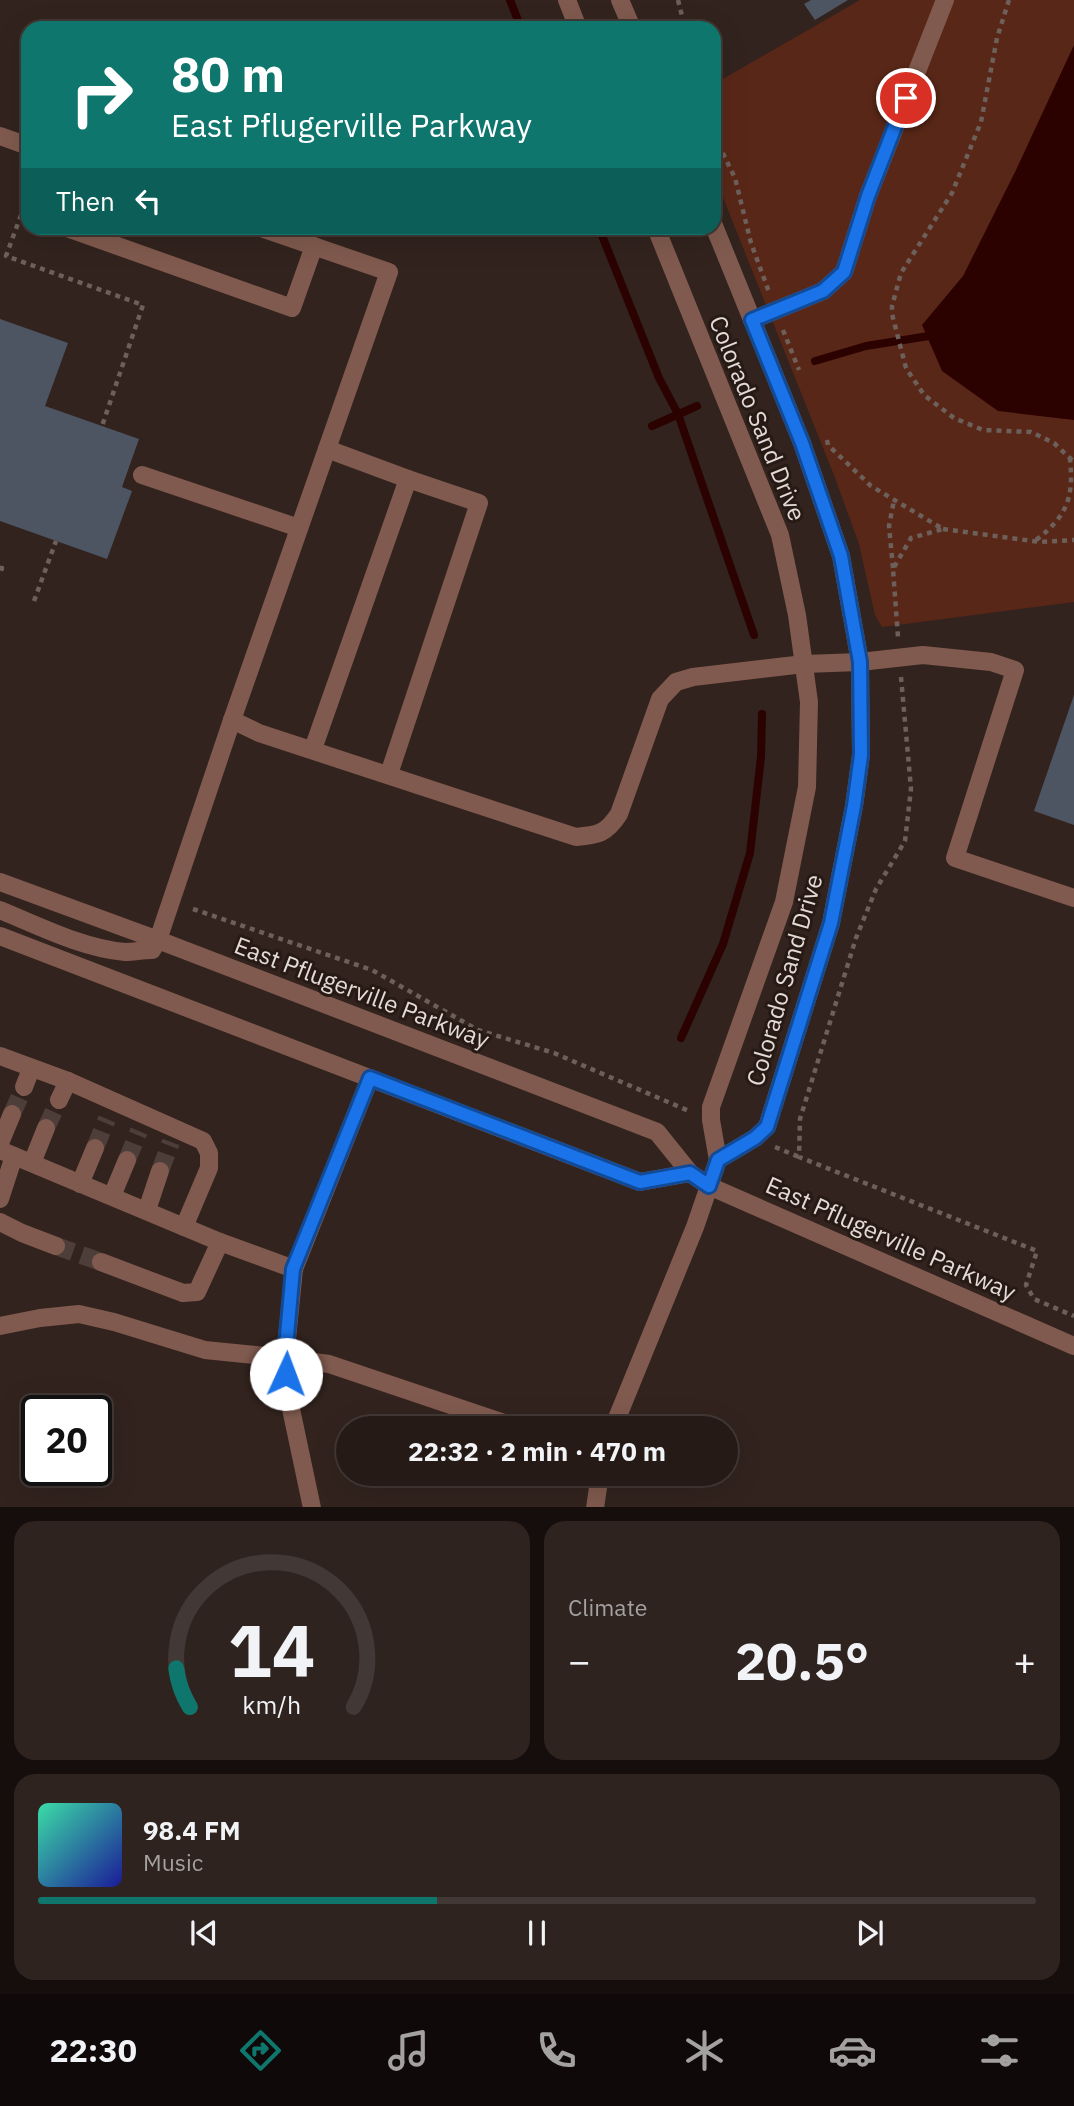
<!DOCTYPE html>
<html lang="en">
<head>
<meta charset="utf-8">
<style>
	:root { --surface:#261a16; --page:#2e231f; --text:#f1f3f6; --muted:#a4a1a1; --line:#423835; --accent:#0f766e }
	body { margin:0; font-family:"IBM Plex Sans",sans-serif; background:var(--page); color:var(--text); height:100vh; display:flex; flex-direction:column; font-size:26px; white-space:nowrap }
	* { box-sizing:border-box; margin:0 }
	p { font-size:23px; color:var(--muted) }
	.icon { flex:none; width:38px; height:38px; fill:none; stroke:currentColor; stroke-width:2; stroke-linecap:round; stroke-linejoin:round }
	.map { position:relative; height:1507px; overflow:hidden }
	.panel { display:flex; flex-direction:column; gap:14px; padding:14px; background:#150e0c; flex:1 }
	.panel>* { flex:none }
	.top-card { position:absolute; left:21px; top:21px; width:700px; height:214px; border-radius:21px; box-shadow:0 7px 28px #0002,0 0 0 2px var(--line); background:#0f766e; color:#fff; overflow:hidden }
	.speed { position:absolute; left:21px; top:1395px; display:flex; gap:14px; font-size:35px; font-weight:700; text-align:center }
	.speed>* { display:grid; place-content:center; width:91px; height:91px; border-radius:50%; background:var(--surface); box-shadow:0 7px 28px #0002,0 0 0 2px var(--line); line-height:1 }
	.speed .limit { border:4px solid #111; border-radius:10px; background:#fff; color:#111 }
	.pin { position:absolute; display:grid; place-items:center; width:60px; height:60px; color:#fff; margin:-30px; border:4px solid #fff; border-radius:50%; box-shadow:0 2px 7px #0007 }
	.me { position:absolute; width:77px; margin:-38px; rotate:2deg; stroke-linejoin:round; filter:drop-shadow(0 0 5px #0008) }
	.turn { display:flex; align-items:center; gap:24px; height:147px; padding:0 35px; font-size:32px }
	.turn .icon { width:91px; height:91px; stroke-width:2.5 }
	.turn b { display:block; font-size:49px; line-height:60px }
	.then { display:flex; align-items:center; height:66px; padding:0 35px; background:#0003; gap:14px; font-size:26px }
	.big { font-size:52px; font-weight:700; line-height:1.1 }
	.panel .card { flex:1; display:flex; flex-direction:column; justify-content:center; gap:10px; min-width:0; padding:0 24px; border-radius:21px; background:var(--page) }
	.panel .dial { align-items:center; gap:0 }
	.dial svg { height:182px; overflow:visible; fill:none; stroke:var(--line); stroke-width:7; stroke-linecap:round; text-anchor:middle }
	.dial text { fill:var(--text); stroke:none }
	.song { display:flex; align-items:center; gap:21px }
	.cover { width:84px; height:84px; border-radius:10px; background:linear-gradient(135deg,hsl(160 70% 55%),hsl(240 70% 35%)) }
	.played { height:7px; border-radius:4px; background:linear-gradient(90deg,var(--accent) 40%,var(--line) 40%) }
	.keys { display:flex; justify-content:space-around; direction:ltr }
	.heat { display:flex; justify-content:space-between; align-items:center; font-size:38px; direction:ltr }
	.panel .tiles { flex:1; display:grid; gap:14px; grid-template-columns:1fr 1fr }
	.card:last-child { grid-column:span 2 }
	.trip { position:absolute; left:336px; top:1416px; width:402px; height:70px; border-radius:35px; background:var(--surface); box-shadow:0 7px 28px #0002,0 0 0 2px var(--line); font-weight:700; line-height:70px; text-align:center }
	.tabs { display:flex; height:112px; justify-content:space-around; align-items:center; background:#0f0a09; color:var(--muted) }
	.tabs .icon { width:49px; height:49px }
	.tabs .on { color:var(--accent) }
	.tabs b { font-size:32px; color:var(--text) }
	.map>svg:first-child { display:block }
	.green { fill:#592717 }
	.water { fill:#2b0200 }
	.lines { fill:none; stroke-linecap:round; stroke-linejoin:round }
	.stream { stroke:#2b0200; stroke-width:8 }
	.building { fill:#4d5562 }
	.minor-tunnel { stroke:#4d3e3a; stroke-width:18; stroke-dasharray:18 9; stroke-linecap:butt }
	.path { stroke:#6d605b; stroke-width:4.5; stroke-dasharray:5 5; stroke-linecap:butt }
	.minor { stroke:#805a4e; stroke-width:18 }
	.route-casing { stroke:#114b97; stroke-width:18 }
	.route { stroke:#1a73e8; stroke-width:12 }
	.labels { text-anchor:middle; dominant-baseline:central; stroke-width:6; stroke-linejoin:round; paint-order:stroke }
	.street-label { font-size:24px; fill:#e4dad6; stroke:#271a15 }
</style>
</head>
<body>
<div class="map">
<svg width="1074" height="1508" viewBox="0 0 1074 1508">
	<rect width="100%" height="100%" fill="#32231e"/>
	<path class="green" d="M860,0H1074V602L882,627L875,615L859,544L834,475L714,175V84Z"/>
	<path class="water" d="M1074,45V420L998,411L942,371L922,325L963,276L1016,170Z"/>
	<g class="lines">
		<g class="stream">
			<path d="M510,0L521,28"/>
			<path d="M599,228L659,378L678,414L754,635"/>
			<path d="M815,361L866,346L935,335"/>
			<path d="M652,426L697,406"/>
			<path d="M681,1038L723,944L750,853L761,757L762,714"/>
		</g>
	</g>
	<g class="building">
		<path d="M811,0H848L815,20L804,4Z"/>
		<path d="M0,319L68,343L45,406L139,439L122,487L132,491L107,559L0,521Z"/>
		<path d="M1074,695V825L1034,811Z"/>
	</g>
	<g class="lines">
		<g class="minor-tunnel">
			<path d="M12,1114L24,1087"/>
			<path d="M46,1128L59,1100"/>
			<path d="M95,1148L107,1119"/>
			<path d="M127,1160L139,1131"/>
			<path d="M160,1171L171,1142"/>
			<path d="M56,1246L101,1262"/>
		</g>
		<g class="path">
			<path d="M678,0L685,28"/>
			<path d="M1009,0L997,38L981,122L952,193L901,273L892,306V314L906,368L924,395L954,418L983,430L1031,432L1054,443L1074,462"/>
			<path d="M714,135L735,178L751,243L769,292"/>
			<path d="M28,196L6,256L143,305L102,426"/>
			<path d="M783,330L799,370"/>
			<path d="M827,440L828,445L871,486L943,529L911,538L893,569L898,637"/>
			<path d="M943,529L1040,542L1074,540"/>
			<path d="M1036,540C1067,516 1074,498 1070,459"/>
			<path d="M0,568H2L0,574"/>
			<path d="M893,568L889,526L894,500"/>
			<path d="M34,601L56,541"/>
			<path d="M901,677L911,789L905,841L876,889L856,938L800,1119L799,1157L1037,1251L1026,1285L1034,1299L1074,1316"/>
			<path d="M193,909L372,970L478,1030L554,1053L689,1111"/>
			<path d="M775,1147L799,1157"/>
		</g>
		<g class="minor">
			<path d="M567,0L578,28"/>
			<path d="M620,0L632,28"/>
			<path d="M0,136L28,146"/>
			<path d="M67,228L292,308L314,246"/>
			<path d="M656,228L780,535L797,615L809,702L807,787L784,902L711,1107V1120L718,1160L755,1138L767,1127L831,923L854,806L861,755L860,662L841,556L802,443L714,226"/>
			<path d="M752,320L823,291L844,272L868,196L945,0"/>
			<path d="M142,475L299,528"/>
			<path d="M232,720L259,733L576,837C598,835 606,834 619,814L660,699L676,682L693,677L804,664L860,662L923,655L991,662L1015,670L955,858L1074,898"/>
			<path d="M313,749L408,479L327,449"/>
			<path d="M389,774L479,503L408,479"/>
			<path d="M0,882L158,940L657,1132L690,1173L640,1182L0,936"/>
			<path d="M0,910C39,926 82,948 125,952C133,952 143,950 152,950L158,940L232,720L389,272L261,228"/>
			<path d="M0,1056L68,1081L203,1141L209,1153V1168L184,1227"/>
			<path d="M24,1087L31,1069"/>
			<path d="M59,1100L68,1081"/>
			<path d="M0,1143L12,1114"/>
			<path d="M0,1150L220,1242L294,1269"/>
			<path d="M32,1163L46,1128"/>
			<path d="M690,1173L709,1186L1074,1346"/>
			<path d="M80,1184L95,1148"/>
			<path d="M112,1196L127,1160"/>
			<path d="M0,1199L14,1156"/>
			<path d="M147,1210L160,1171"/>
			<path d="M0,1222L22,1233L56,1246"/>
			<path d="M101,1262L183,1293L197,1292L220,1242"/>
			<path d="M0,1326L40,1318L79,1314L114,1322L205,1350L285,1358L294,1269L370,1078"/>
			<path d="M613,1428L695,1227L718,1160"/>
			<path d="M312,1508L287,1390L285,1358L329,1364L519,1428"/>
			<path d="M595,1508L600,1474"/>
		</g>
	</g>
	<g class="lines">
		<g class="route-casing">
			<path id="route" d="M286,1374L285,1358L293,1269L370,1078L640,1182L690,1173L709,1186L718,1160L755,1138L767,1127L831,923L854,806L861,755L860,662L841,556L802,443L752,320L823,291L844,272L868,196L906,98"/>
		</g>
		<use href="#route" class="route"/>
	</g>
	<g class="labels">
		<g class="street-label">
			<text transform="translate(758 418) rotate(68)">Colorado Sand Drive</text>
			<text transform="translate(784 980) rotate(-74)">Colorado Sand Drive</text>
			<text transform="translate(362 992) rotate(21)">East Pflugerville Parkway</text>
			<text transform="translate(891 1238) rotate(24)">East Pflugerville Parkway</text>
		</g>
	</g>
</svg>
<div class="speed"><div class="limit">20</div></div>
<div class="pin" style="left:906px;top:98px;background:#d93025"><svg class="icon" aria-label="arrive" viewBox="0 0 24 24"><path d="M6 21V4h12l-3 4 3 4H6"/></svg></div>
<svg class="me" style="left:286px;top:1374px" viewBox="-20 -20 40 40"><circle r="19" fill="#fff"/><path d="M0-13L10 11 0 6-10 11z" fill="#1a73e8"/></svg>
<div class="trip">22:32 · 2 min · 470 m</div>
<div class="top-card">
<div class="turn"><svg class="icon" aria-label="right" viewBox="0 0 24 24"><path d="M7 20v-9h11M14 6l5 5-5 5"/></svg><div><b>80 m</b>East Pflugerville Parkway</div></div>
<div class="then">Then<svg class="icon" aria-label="left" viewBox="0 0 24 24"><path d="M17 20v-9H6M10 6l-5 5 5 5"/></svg></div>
</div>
</div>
<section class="panel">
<div class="tiles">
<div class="card dial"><svg viewBox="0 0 100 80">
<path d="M14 69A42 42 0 1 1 86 69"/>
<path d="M14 69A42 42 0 0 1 8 52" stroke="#0f766e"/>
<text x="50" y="56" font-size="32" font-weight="700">14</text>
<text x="50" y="72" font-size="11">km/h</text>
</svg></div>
<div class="card"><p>Climate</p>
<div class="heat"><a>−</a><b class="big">20.5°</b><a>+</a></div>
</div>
<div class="card">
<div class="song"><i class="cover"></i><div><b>98.4 FM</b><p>Music</p></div></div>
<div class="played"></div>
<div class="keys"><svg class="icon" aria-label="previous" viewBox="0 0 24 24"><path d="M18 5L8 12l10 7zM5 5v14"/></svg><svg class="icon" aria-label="pause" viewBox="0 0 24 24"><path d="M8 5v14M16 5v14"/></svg><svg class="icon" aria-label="next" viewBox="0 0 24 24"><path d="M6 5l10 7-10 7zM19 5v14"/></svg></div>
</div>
</div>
</section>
<nav class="tabs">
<b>22:30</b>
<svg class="icon on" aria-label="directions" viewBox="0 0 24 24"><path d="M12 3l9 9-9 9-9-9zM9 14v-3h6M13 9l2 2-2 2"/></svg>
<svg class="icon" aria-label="music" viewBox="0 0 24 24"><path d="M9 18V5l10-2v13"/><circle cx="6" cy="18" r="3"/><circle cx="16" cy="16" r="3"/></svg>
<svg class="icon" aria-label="phone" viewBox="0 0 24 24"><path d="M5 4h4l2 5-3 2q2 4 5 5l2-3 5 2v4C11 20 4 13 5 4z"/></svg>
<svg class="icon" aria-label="climate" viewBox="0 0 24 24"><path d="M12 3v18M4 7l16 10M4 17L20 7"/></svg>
<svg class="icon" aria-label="car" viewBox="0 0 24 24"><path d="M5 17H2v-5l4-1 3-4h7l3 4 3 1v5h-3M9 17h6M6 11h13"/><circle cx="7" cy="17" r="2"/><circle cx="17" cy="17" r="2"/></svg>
<svg class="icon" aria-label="filters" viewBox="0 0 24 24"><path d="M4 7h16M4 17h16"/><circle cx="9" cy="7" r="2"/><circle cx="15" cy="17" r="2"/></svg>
</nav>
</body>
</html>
